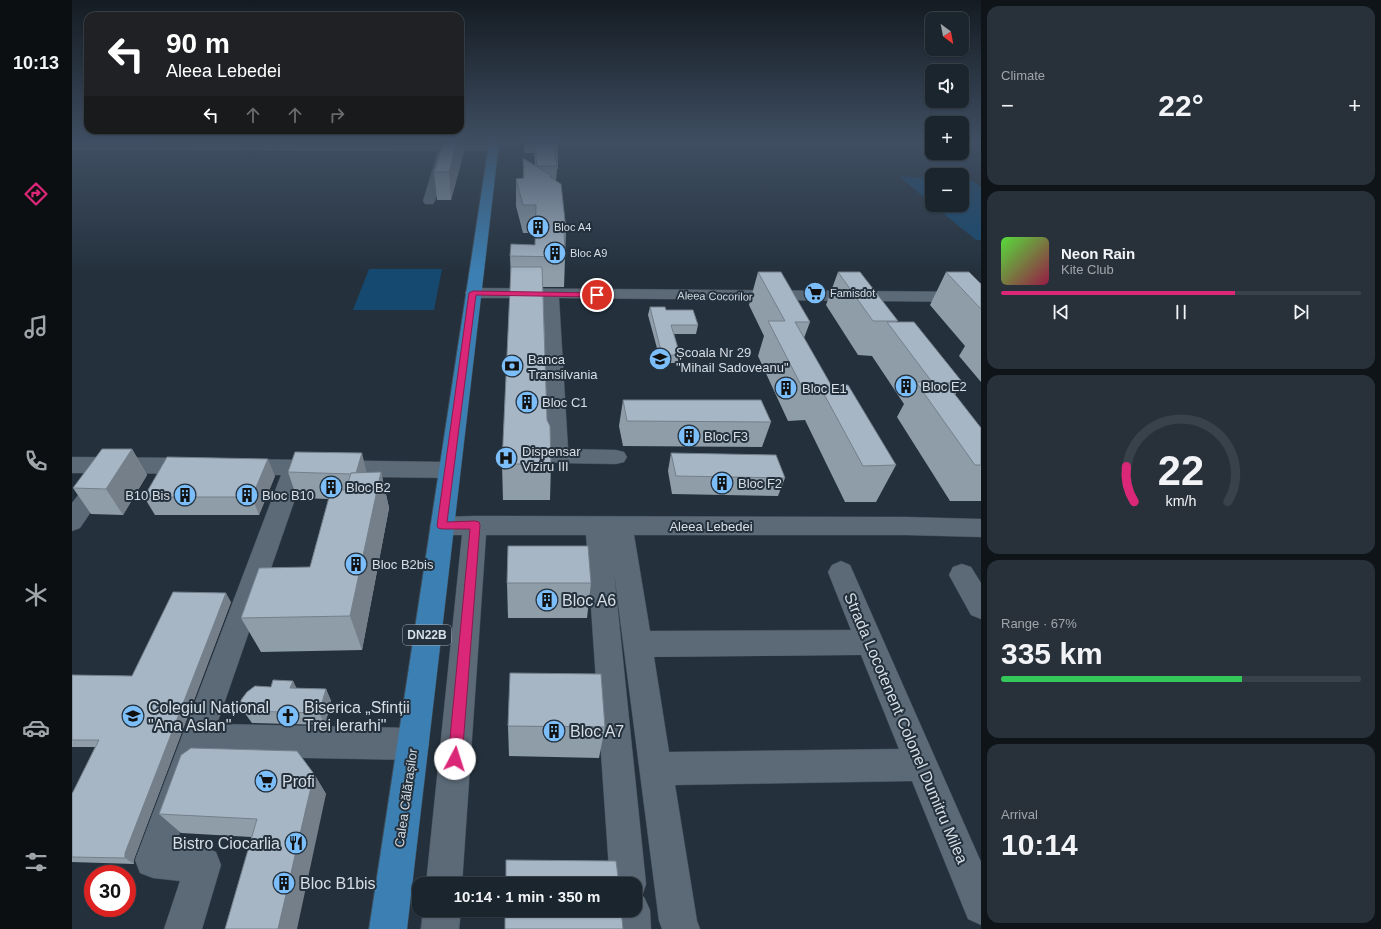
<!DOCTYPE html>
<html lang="en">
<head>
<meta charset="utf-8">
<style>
	:root { --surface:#1b252e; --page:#28313a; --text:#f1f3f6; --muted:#a0a5aa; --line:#39424a; --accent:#db2777 }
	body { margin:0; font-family:Arial,sans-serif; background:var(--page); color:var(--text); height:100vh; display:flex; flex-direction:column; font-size:15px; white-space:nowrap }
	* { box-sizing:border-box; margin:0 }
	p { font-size:13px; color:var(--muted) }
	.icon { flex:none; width:22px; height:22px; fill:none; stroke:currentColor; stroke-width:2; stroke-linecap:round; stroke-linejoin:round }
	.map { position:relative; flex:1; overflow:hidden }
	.sheet { display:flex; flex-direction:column; gap:6px; padding:6px; background:#0f1419; width:400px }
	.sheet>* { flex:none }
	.top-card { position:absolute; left:12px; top:12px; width:380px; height:122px; border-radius:12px; box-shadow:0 1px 3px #0004,0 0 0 1px var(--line); background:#202124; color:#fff; overflow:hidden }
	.needle { width:26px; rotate:148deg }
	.fabs { position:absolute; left:853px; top:12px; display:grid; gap:8px }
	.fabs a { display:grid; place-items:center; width:44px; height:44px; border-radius:8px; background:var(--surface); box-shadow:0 1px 3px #0004,0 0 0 1px var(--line); font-size:20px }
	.speed { position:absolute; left:12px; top:865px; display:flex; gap:8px; font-size:20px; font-weight:700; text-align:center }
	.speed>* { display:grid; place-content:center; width:52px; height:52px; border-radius:50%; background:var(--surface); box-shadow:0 1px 3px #0004,0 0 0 1px var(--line); line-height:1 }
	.speed .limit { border:6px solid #d22; background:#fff; color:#111 }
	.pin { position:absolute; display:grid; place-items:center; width:34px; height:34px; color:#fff; margin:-17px; border:2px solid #fff; border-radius:50%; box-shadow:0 1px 4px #0007 }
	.me { position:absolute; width:44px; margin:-22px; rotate:5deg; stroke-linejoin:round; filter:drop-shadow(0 0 3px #0008) }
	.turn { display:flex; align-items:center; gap:14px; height:84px; padding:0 16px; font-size:18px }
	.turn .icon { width:52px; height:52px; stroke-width:2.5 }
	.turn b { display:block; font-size:28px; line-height:34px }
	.lanes { display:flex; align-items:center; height:38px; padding:0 16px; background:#0003; justify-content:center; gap:20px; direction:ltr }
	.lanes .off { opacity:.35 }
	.big { font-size:30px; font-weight:700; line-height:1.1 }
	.sheet .tile { flex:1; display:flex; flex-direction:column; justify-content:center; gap:6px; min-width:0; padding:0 14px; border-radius:12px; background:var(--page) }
	.sheet .dial { align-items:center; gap:0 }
	.dial svg { height:104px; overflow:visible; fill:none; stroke:var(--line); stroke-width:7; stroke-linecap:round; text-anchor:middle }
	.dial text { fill:var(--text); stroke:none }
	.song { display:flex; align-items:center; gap:12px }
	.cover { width:48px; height:48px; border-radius:6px; background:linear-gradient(135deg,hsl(110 70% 55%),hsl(340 70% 35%)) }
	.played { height:4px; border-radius:2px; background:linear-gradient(90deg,var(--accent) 65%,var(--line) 65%) }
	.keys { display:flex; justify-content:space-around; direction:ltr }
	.heat { display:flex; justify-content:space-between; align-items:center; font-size:22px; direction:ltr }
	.charge { height:6px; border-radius:3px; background:linear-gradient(90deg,#34c759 67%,var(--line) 0) }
	.trip { position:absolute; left:340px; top:877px; width:230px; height:40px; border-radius:12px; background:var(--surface); box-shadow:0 1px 3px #0004,0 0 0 1px var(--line); font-weight:700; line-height:40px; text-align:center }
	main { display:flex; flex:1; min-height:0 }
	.menu { display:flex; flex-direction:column; width:72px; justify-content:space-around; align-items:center; background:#0b0f12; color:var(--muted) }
	.menu .icon { width:28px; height:28px }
	.menu .active { color:var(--accent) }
	.menu b { font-size:18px; color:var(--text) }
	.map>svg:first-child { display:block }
	.green { fill:#164970 }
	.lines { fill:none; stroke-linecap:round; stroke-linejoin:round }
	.minor-casing { stroke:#414c56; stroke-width:1 }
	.major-casing { stroke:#414c56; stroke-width:1 }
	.minor { fill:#5c6a78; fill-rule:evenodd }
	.major { fill:#3c80b3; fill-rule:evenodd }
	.wall { fill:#8f9da9 }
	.shaded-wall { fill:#747f8a }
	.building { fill:#a6b6c5; stroke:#747f8a }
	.route { fill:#db2777; stroke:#8e194d }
	.labels { text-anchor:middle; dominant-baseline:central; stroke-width:4; stroke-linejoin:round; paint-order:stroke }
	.far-poi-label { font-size:11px; fill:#d6dee6; stroke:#24313d; text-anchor:start }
	.far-street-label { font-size:11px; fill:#d6dee6; stroke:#24313d }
	.shield { fill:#24313d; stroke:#a1aab3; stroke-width:1 }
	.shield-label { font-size:12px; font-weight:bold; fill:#d6dee6 }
	.poi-label { font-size:13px; fill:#d6dee6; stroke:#24313d; text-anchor:start }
	.street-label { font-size:13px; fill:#d6dee6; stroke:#24313d }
	.near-poi-label { font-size:16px; fill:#d6dee6; stroke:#24313d; text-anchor:start }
	.near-street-label { font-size:16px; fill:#d6dee6; stroke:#24313d }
</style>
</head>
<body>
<main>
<nav class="menu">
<b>10:13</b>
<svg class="icon active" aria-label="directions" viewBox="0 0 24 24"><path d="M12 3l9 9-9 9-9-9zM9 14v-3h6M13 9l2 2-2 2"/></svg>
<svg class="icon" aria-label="music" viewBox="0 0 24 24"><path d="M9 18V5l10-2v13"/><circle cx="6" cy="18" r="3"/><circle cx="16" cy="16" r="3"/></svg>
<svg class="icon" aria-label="phone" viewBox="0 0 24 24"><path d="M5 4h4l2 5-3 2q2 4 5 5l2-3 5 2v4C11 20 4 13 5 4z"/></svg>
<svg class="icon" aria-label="climate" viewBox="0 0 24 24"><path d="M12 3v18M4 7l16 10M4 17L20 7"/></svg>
<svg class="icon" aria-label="car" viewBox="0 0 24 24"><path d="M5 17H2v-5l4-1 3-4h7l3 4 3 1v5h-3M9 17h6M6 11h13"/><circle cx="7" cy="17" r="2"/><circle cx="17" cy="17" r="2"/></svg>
<svg class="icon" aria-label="filters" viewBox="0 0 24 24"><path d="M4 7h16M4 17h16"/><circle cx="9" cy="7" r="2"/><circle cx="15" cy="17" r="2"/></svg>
</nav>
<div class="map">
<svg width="909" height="929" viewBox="0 0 909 929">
	<rect width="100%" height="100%" fill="#24313d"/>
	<g class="green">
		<path d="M828,177L860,178V204Z"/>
		<path d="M890,178H896L909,187V240H904L861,205H890Z"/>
		<path d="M297,269H370L362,310H281Z"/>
	</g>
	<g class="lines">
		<g class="minor-casing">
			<g id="minor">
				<path d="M0,144L421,145L426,148L421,151H376L363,201L361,204H353L351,201L366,151L0,150Z"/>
				<path d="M401,288L909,292V302L487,298L496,449L544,450L552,452L555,457L552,462L544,464L486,463L478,461L475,456L471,298H401L395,296L393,293L395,290Z"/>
				<path d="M0,457L120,458L128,461L131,466L128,471L120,474L36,473L40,479L37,485L8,528L0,531V503L23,473H0Z"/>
				<path d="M170,459L377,462L385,465L388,470L385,475L377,478L231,476L145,724L341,728L352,733L357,744L352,755L341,760L134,756L104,844L131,847L144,852L149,865L130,929H92L108,881L81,878L68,873L63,860L209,475H170L162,472L159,467L162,462Z"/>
				<path d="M403,516L834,517L909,519V537L834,535H562L578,631L779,630L756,572L760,565L769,561L778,565L909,862V925L896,919L840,781L603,785L625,921L628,929H590L587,921L542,572L574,884L570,896L572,897L578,910L579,929H541L540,910H563V884H538L514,535H414L390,884H354L390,535H370L361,533L358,526L361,519L370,517ZM789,655L827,749L597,752L582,657Z"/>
				<path d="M890,564L899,567L909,583V619L899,615L877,575L881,567Z"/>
				<path d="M351,910H389L387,929H349Z"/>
			</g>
		</g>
		<g class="major-casing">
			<path id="major" d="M417,143H427L335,929H297Z"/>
		</g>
		<use href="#minor" class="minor"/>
		<use href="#major" class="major"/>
	</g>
	<g class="wall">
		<path d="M371,143H393L391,144L392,152L379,200H365L362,172Z"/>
		<path d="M452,143H486V169H485L484,181L494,230L492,287H471L475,420L479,464L478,500H431L430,464L439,278L438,256L463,245V233H451L444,206V179L451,178V158L463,165L462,153H452Z"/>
		<path d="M686,272L738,322L732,338L759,385L824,465L804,502H773L733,420L716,421L686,356L692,336L677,305Z"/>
		<path d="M766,272L825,322L891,383L883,395L909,428V501H878L825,417L832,404L800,356L786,355L754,305Z"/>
		<path d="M874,272L909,284V382L887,356L893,346L858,305Z"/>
		<path d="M578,307L594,310L626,325L624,334H602L608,355L606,363H589L576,315Z"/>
		<path d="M551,400L699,422L690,447L551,446L547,426Z"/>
		<path d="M60,449L75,475L51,515L19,514L1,488Z"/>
		<path d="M599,453L713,478L706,496L600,494L596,471Z"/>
		<path d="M216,472H309L317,508L290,650L189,652L169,618L238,567L257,499L225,498Z"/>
		<path d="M203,476L187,515H83L72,497Z"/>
		<path d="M435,583H519L515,618H436Z"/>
		<path d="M159,602L62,859V864L0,862V794L23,747H0V675L60,676Z"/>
		<path d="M221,681L224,688L254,689L259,701L253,725L180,723L169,708L199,687Z"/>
		<path d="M436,726L533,727L527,758L437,756Z"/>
		<path d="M242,774L254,794L179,837L109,833L87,814Z"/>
	</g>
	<g class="shaded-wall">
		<path d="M385,143H391L392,152L379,200L377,172Z"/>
		<path d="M60,449L75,475L51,515L34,489Z"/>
		<path d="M290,453L296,478L284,474Z"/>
		<path d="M196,459L203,476L187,515L180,497Z"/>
		<path d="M309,472L317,508L290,650L278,616Z"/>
		<path d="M154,593L159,602L62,859V864L53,858V853Z"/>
		<path d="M221,681L227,693L218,688Z"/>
		<path d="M254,689L259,701L253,725L247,713Z"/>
		<path d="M242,774L254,794L225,929H206Z"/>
	</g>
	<g class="building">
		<path d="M371,143H385L377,172H362Z"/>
		<path d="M463,143H486V149H482L485,166H465Z"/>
		<path d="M451,158L480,176L478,177L489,184L494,230H492L493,257L438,256L439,244L463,245L464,205H451L444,179L452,178Z"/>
		<path d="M439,267H470L475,420L478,426L479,464H430Z"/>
		<path d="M686,272H709L738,322H723L759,385H776L824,465L791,466L747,385H729L696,321H713Z"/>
		<path d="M766,272H788L826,321H801Z"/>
		<path d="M874,272H897L909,284V309Z"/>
		<path d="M578,307H593L594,310H621L626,325H599L608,355H590Z"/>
		<path d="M815,322H842L891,383H874L909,428V465H903L844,382H860Z"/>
		<path d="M551,400H689L699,422L555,421Z"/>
		<path d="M30,449H60L34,489L1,488Z"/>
		<path d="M223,452L290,453L284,473H279L278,474L216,472Z"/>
		<path d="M599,453L704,455L713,478L604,476Z"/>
		<path d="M95,457L196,459L180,497H72Z"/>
		<path d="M309,472L278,616L169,618L187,568L238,567L259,490H274L279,473Z"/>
		<path d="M436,546H516L519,583H435Z"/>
		<path d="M101,592L154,593L53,853V858L0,857V794L27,740H0V675L60,676Z"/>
		<path d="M438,673L529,674L533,727L436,726Z"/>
		<path d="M201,680L221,681L218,688L254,689L247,713L172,711L169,708V700L175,692L183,686L199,687Z"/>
		<path d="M119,748L225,751L242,774L206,929H153L185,819L87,814L109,755Z"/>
		<path d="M434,860L544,861L547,884H434Z"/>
		<path d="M433,910H549L551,929H433Z"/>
	</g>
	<linearGradient id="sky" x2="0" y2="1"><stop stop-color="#141b22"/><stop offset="0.52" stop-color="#3f4e62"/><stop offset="1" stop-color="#3f4e62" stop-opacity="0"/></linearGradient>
	<rect width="909" height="273" fill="url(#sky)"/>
	<path class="route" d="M401,291L525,293L528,295L525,297L404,295L375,522L403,521L407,522L408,525L390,759L388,764L383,766L378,764L376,759L398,529H370L366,528L365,526L397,293Z"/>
	<defs>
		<g id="building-disc" transform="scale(1.15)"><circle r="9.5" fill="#7bbef9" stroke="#24313d"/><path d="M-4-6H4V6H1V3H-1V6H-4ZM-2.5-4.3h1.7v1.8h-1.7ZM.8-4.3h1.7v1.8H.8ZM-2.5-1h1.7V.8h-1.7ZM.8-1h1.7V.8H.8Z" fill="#111"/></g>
		<g id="supermarket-disc" transform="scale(1.15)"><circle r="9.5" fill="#7bbef9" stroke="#24313d"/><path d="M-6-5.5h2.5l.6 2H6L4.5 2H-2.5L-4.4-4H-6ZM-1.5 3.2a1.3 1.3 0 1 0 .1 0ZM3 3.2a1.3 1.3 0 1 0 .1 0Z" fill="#111"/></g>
		<g id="school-disc" transform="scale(1.15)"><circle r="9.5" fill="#7bbef9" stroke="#24313d"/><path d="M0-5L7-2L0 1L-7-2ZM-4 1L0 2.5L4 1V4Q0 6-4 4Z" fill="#111"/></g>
		<g id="bank-disc" transform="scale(1.15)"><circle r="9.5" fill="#7bbef9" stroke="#24313d"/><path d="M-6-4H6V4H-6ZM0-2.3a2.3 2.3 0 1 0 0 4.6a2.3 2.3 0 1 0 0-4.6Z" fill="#111"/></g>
		<g id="hospital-disc" transform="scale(1.15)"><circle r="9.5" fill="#7bbef9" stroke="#24313d"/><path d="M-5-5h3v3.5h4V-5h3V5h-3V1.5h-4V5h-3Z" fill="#111"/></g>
		<g id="university-disc" transform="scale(1.15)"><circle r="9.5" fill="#7bbef9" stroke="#24313d"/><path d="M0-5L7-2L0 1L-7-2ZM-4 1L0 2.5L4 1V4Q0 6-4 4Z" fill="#111"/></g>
		<g id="church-disc" transform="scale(1.15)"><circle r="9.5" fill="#7bbef9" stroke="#24313d"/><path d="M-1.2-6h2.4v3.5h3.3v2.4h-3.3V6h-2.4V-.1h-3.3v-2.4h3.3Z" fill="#111"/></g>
		<g id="restaurant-disc" transform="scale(1.15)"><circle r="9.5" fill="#7bbef9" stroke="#24313d"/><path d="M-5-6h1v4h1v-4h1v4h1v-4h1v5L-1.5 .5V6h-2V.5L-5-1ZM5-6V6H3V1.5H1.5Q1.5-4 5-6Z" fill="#111"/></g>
	</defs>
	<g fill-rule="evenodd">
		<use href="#building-disc" x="466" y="227"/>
		<use href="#building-disc" x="483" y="253"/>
		<use href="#supermarket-disc" x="743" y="293"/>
		<use href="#school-disc" x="588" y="359"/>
		<use href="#bank-disc" x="440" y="366"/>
		<use href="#building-disc" x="834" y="386"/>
		<use href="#building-disc" x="714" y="388"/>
		<use href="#building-disc" x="455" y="402"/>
		<use href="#building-disc" x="617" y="436"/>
		<use href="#hospital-disc" x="434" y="458"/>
		<use href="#building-disc" x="650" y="483"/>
		<use href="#building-disc" x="259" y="487"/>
		<use href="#building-disc" x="113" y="495"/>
		<use href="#building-disc" x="175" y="495"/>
		<use href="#building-disc" x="284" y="564"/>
		<use href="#building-disc" x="475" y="600"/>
		<use href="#university-disc" x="61" y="716"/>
		<use href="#church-disc" x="216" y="716"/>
		<use href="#building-disc" x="482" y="731"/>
		<use href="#supermarket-disc" x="194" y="781"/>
		<use href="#restaurant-disc" x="224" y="843"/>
		<use href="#building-disc" x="212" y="883"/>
	</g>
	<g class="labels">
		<g class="far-poi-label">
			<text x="482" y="227">Bloc A4</text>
			<text x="498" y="253">Bloc A9</text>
			<text x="758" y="293">Famisdot</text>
		</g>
		<g class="far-street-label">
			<text transform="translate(643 296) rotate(1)">Aleea Cocorilor</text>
		</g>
		<rect class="shield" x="331" y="625" width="48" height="20" rx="3"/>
		<g class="shield-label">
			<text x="355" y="635">DN22B</text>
		</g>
		<g class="poi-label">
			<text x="604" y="352">Școala Nr 29<tspan x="604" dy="15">"Mihail Sadoveanu"</tspan></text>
			<text x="456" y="359">Banca<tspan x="456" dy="15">Transilvania</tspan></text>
			<text x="850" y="386">Bloc E2</text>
			<text x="730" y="388">Bloc E1</text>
			<text x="470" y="402">Bloc C1</text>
			<text x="632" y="436">Bloc F3</text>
			<text x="450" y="451">Dispensar<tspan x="450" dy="15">Viziru III</tspan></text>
			<text x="666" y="483">Bloc F2</text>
			<text x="274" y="487">Bloc B2</text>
			<text x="98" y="495" text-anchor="end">B10 Bis</text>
			<text x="190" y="495">Bloc B10</text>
			<text x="300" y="564">Bloc B2bis</text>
		</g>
		<g class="street-label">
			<text x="639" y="526">Aleea Lebedei</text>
			<text transform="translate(334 798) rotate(-82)">Calea Călărașilor</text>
		</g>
		<g class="near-poi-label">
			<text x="490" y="600">Bloc A6</text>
			<text x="76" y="707">Colegiul Național<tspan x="76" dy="18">"Ana Aslan"</tspan></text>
			<text x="232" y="707">Biserica „Sfinții<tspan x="232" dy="18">Trei Ierarhi"</tspan></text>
			<text x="498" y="731">Bloc A7</text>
			<text x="210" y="781">Profi</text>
			<text x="208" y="843" text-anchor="end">Bistro Ciocarlia</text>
			<text x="228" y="883">Bloc B1bis</text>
		</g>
		<g class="near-street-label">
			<text transform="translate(834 728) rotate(67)">Strada Locotenent Colonel Dumitru Milea</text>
		</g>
	</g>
</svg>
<div class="fabs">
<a><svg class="needle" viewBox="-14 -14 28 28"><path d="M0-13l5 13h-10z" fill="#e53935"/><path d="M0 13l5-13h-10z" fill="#a0a5aa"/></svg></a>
<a><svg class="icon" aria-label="sound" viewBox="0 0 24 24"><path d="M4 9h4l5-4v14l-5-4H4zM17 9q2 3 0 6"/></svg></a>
<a>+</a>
<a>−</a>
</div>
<div class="speed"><div class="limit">30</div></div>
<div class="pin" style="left:525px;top:295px;background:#d93025"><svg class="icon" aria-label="arrive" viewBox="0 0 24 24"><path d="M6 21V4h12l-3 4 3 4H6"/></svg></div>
<svg class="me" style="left:383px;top:759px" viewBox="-20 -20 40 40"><circle r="19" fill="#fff"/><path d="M0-13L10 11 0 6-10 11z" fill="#db2777"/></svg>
<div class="trip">10:14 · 1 min · 350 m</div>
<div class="top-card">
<div class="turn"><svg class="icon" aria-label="left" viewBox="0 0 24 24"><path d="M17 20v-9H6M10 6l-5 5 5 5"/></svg><div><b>90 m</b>Aleea Lebedei</div></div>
<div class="lanes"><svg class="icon" aria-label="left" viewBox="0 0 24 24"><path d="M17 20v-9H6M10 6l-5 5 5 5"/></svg><svg class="icon off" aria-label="ahead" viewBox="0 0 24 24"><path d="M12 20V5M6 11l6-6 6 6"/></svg><svg class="icon off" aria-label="ahead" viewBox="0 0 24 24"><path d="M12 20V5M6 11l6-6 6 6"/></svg><svg class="icon off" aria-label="right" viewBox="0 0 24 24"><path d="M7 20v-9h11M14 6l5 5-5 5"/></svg></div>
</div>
</div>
<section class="sheet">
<div class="tile"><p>Climate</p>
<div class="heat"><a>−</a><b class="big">22°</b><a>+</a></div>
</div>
<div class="tile">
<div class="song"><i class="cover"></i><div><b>Neon Rain</b><p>Kite Club</p></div></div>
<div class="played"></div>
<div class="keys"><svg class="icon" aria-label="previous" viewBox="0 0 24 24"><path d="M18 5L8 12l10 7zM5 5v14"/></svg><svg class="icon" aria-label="pause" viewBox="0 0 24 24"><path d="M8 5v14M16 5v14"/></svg><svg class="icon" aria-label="next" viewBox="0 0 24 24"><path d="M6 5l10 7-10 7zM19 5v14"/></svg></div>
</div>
<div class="tile dial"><svg viewBox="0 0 100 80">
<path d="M14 69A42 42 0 1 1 86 69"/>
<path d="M14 69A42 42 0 0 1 8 42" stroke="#db2777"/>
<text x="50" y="56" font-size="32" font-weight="700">22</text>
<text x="50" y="72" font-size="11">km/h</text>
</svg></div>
<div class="tile"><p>Range · 67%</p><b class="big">335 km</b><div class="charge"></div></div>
<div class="tile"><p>Arrival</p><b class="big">10:14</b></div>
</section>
</main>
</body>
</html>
